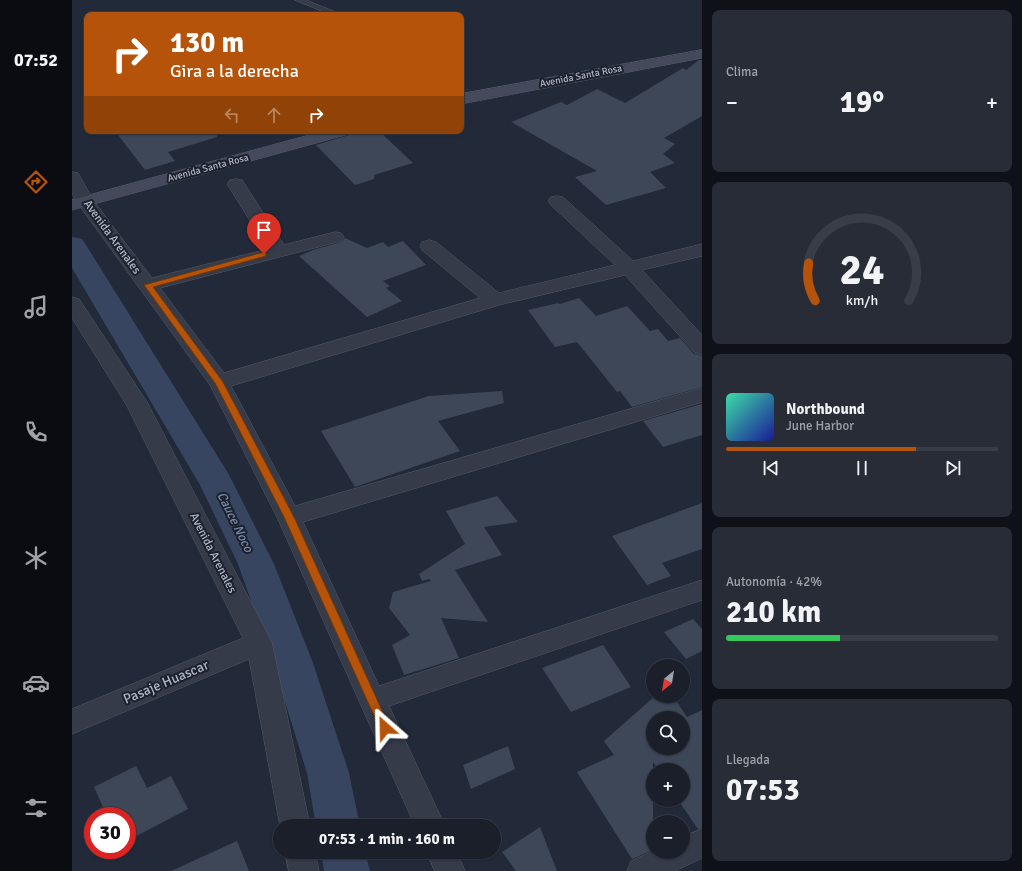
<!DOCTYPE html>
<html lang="es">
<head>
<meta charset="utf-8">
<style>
	:root { --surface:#1a1f2a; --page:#272c36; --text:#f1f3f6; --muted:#9fa2a8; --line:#383d47; --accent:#b45309 }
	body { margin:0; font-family:Signika,sans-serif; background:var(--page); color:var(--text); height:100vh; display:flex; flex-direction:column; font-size:15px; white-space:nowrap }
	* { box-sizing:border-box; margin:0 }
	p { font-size:13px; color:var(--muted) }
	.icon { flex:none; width:22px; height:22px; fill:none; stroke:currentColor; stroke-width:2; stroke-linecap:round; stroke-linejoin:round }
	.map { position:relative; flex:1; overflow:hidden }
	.panel { display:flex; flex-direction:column; gap:10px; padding:10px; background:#0e1117; width:320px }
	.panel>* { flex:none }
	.hud { position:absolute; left:12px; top:12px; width:380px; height:122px; border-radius:8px; box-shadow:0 1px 3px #0004,0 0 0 1px var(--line); background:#b45309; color:#fff; overflow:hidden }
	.needle { width:26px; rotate:210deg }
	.fabs { position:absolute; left:574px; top:659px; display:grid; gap:8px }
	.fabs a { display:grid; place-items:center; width:44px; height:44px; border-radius:50%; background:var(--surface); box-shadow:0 1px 3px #0004,0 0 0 1px var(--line); font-size:20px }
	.speed { position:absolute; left:12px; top:807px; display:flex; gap:8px; font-size:20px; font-weight:700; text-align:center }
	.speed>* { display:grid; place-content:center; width:52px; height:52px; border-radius:50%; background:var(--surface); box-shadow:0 1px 3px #0004,0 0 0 1px var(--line); line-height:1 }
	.speed .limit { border:6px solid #d22; background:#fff; color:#111 }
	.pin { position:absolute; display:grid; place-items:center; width:34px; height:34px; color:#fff; margin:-41px -17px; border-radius:50% 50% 50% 0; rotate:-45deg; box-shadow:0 0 4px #0007 }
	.pin .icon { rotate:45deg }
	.me { position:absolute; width:44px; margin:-22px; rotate:335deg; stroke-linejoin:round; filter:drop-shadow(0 0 3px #0008) }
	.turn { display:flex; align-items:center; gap:14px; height:84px; padding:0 20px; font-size:18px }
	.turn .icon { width:52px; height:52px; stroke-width:2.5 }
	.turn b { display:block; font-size:28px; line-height:34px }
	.lanes { display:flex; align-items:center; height:38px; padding:0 20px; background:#0003; justify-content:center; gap:20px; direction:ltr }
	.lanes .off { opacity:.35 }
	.big { font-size:30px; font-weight:700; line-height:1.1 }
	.panel .card { flex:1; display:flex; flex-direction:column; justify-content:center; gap:6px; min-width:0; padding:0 14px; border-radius:8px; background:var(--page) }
	.panel .dial { align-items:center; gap:0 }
	.dial svg { height:104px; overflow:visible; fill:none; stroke:var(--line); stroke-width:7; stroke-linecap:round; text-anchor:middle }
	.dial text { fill:var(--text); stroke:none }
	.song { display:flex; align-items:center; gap:12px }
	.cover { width:48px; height:48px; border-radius:6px; background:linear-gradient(135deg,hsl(160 70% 55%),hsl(240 70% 35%)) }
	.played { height:4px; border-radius:2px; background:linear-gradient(90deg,var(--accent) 70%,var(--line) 70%) }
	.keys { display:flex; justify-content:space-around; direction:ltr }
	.heat { display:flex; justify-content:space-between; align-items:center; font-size:22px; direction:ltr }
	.charge { height:6px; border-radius:3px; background:linear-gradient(90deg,#34c759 42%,var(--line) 0) }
	.trip { position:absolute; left:201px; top:819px; width:228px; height:40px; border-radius:20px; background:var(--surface); box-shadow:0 1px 3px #0004,0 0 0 1px var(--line); font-weight:700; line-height:40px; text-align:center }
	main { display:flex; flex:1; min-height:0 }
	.tabs { display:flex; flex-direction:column; width:72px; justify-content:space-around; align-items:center; background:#0a0c11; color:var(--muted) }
	.tabs .icon { width:28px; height:28px }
	.tabs .active { color:var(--accent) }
	.tabs b { font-size:18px; color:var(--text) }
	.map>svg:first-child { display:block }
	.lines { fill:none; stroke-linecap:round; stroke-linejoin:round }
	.canal { fill:#384561; fill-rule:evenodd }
	.building { fill:#3e4758; fill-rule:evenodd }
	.lane-casing { stroke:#535966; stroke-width:1 }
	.street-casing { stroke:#535966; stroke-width:1 }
	.secondary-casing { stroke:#535966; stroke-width:1 }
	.lane { fill:#353b48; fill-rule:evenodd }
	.street { fill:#353b48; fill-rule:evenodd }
	.secondary { fill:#444a5b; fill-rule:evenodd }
	.route { fill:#b45309; stroke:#753606 }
	.labels { text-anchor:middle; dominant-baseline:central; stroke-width:4; stroke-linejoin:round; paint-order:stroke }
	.far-street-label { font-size:10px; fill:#b0b6c5; stroke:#1b212d }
	.street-label { font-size:12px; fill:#b0b6c5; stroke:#1b212d }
	.water-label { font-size:13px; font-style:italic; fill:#7a8aab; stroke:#1b212d }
	.near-street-label { font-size:14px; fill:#b0b6c5; stroke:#1b212d }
</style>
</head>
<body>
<main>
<nav class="tabs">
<b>07:52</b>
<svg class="icon active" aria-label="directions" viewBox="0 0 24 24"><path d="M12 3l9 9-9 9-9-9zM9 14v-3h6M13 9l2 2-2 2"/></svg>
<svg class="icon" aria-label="music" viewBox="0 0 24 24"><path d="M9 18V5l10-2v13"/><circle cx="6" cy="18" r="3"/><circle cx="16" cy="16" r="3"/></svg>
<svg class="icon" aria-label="phone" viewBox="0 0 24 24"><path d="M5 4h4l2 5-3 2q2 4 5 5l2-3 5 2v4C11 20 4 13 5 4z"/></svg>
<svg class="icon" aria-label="climate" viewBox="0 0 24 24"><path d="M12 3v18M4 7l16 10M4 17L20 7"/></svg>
<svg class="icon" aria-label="car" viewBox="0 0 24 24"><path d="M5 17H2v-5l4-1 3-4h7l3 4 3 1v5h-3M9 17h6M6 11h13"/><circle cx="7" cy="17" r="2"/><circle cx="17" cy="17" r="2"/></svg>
<svg class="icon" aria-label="filters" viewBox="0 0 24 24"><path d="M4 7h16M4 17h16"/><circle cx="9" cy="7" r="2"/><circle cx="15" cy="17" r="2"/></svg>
</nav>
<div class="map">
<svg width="630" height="871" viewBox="0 0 630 871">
	<rect width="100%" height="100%" fill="#222938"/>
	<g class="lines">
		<g class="canal">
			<path d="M0,237L10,239L14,245L156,473L202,564L241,663L277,773L288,826H244L235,773L201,663L166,564L128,485L0,268Z"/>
			<path d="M249,852H293L298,871H252Z"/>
		</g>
	</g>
	<g class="building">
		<path d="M627,60H630V116L592,138L603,144L591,154L603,163L578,172L594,188L534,205L503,177L525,171L439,122L489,102L495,105L525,89L553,103L611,68L614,70Z"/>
		<path d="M43,131H144L145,137L96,152L103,161L73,170Z"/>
		<path d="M280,131H307L341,163L302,175V179L283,185L244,145L277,135Z"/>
		<path d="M273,238L295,248L311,242L316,247L331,241L354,265L311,281L318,286L314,288L330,301L295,317L227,256L241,250L269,242Z"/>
		<path d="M507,298L524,316L555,306L578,331L586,329L596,341L608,338L622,354L630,356V387L560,407L548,391L545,392L505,342L483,347L456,310L486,303L488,304Z"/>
		<path d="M430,391L432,403L366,421L388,451L283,487L249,431L357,396Z"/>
		<path d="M630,404V435L591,447L571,421Z"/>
		<path d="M425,496L446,522L412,527L430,555L383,570L416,622L369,618L387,658L332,675L320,645L338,635L317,608L321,592L359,581L357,579L350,581L347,574L393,544L374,511Z"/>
		<path d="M630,503V549L590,563L599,576L575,585L540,536Z"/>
		<path d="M621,619L630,629V651L614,659L592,632Z"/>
		<path d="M531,645L559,687L499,712L470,668Z"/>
		<path d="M583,696H601L615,717L630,710V828L626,829L606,800H611V770H587L581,762V850L560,859L505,772L542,755L532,741ZM581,718H611V748H581Z"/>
		<path d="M436,746L443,769L399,789L391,765Z"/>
		<path d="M64,766L75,788L99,776L116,809L55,841V816H35L22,787Z"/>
		<path d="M468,827L485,871H444L430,852Z"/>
		<path d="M165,841L177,871H99Z"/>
	</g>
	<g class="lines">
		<g class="lane-casing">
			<path id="lane" d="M223,0H234L271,15H260Z"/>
		</g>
		<g class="street-casing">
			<g id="street">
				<path d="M0,172L6,173L21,200L80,278L196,249L155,184L158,180L164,179L170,180L212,245L263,232L269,233L272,237L269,241L88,288L152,373L408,298L350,250L348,246L350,242L357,240L364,242L427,293L543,265L479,205L476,201L479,197L485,196L491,197L561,261L630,244V256L570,270L630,335V355L623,353L553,275L427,305L159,386L223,506L630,388V402L231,522L307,686L630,580V600L317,706L373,826H343L205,517L138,385L4,201L0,193Z"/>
				<path d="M0,297L7,299L75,402L200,643L238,826H208L177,659L0,734V709L171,638L54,404L0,318Z"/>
				<path d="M630,829V858L603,871H555L559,861L581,851V852H611V837Z"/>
				<path d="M213,852H243L247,871H217Z"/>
				<path d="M355,852H385L393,871H363Z"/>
			</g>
		</g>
		<g class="secondary-casing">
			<g id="secondary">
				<path d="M630,50V58L389,104V94Z"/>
				<path d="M252,131H279L277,134L0,210V200Z"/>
			</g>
		</g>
		<use href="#lane" class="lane"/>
		<use href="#street" class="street"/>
		<use href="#secondary" class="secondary"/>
	</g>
	<path class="route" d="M192,252L194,253V256L81,287L151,382L222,517L318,728L317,731L313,733L309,731L212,517L143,383L72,285Z"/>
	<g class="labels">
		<g class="far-street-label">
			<text transform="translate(509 76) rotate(-11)">Avenida Santa Rosa</text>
			<text transform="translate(136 168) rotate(-15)">Avenida Santa Rosa</text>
		</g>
		<g class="street-label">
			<text transform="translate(40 237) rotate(54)">Avenida Arenales</text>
			<text transform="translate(141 553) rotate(63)">Avenida Arenales</text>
		</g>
		<g class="water-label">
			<text transform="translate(163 522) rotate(64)">Cauce Noco</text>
		</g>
		<g class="near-street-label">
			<text transform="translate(94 682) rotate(-23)">Pasaje Huascar</text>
		</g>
	</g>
</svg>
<div class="fabs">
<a><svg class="needle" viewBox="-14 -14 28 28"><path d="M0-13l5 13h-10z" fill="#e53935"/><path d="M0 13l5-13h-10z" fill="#9fa2a8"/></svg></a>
<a><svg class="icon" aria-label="search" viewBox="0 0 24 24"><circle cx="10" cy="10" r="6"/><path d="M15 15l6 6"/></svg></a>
<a>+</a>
<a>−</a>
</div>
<div class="speed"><div class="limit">30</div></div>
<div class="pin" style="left:192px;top:254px;background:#d93025"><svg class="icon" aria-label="arrive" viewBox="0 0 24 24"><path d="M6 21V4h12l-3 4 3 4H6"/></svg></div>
<svg class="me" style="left:313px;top:728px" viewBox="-20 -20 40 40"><path d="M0-17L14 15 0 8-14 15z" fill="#b45309" stroke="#fff" stroke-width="4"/></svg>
<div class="trip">07:53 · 1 min · 160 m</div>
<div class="hud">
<div class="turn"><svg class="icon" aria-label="right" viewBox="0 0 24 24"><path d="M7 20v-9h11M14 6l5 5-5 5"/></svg><div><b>130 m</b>Gira a la derecha</div></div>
<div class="lanes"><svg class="icon off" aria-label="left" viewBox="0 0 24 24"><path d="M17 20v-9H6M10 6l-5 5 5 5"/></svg><svg class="icon off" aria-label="ahead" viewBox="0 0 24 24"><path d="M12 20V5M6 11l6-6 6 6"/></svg><svg class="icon" aria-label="right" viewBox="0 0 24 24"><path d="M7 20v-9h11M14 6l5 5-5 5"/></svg></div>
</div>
</div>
<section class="panel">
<div class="card"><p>Clima</p>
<div class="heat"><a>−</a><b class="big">19°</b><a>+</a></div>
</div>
<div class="card dial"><svg viewBox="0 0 100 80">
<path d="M14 69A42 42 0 1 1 86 69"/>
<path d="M14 69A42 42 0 0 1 9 40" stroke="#b45309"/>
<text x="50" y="56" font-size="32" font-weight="700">24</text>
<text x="50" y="72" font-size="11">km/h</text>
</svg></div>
<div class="card">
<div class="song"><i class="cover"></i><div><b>Northbound</b><p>June Harbor</p></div></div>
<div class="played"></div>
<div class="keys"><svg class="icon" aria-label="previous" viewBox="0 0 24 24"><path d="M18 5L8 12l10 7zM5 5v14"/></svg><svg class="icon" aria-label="pause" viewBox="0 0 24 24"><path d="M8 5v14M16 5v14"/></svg><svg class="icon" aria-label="next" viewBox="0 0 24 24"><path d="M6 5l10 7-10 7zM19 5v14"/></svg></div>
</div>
<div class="card"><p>Autonomía · 42%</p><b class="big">210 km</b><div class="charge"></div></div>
<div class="card"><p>Llegada</p><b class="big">07:53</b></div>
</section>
</main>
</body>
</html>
